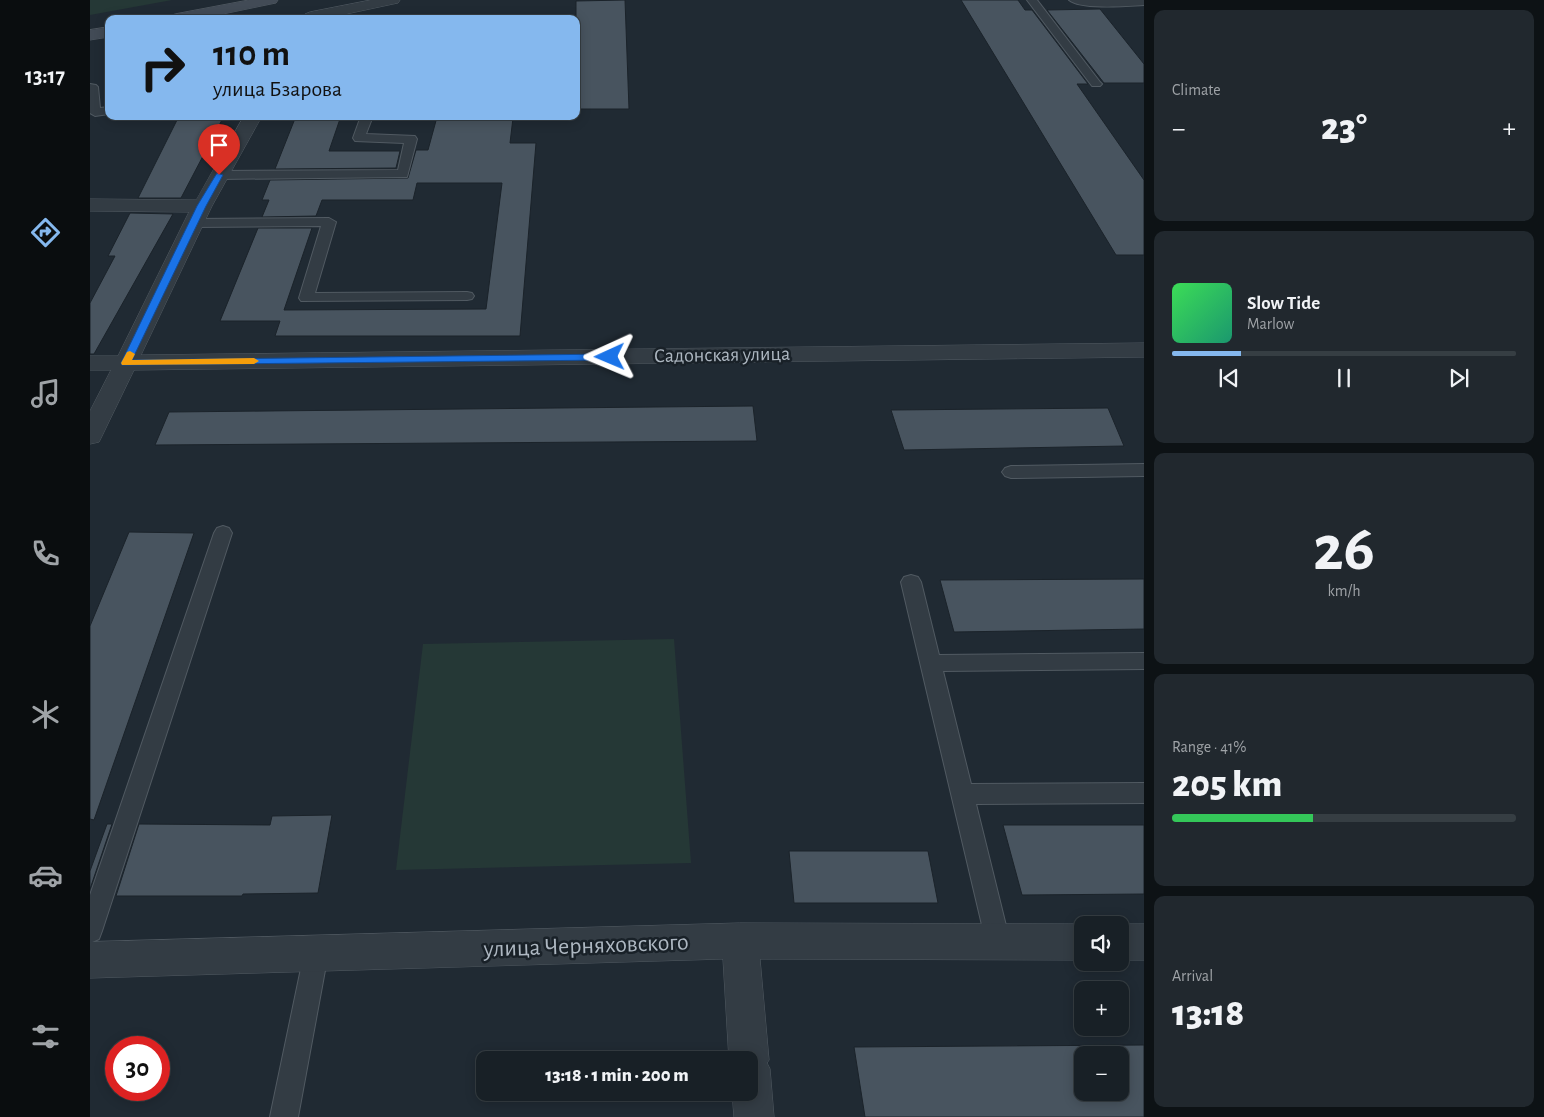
<!DOCTYPE html>
<html lang="en">
<head>
<meta charset="utf-8">
<style>
	:root { --surface:#182026; --page:#21282e; --text:#f1f3f6; --muted:#9fa3a7; --line:#363e43; --accent:#85b8ee }
	body { margin:0; font-family:"Alegreya Sans",sans-serif; background:var(--page); color:var(--text); height:100vh; display:flex; flex-direction:column; font-size:19px; white-space:nowrap }
	* { box-sizing:border-box; margin:0 }
	p { font-size:16px; color:var(--muted) }
	.icon { flex:none; width:28px; height:28px; fill:none; stroke:currentColor; stroke-width:2; stroke-linecap:round; stroke-linejoin:round }
	.map { position:relative; flex:1; overflow:hidden }
	.details { display:flex; flex-direction:column; gap:10px; padding:10px; background:#0d1215; width:400px }
	.details>* { flex:none }
	.top-card { position:absolute; left:15px; top:15px; width:475px; height:105px; border-radius:10px; box-shadow:0 2px 12px #0003,0 0 0 1px var(--line); background:#85b8ee; color:#111; overflow:hidden }
	.tools { position:absolute; left:984px; top:916px; display:grid; gap:10px }
	.tools a { display:grid; place-items:center; width:55px; height:55px; border-radius:10px; background:var(--surface); box-shadow:0 2px 12px #0003,0 0 0 1px var(--line); font-size:25px }
	.speed { position:absolute; left:15px; top:1036px; display:flex; gap:10px; font-size:25px; font-weight:700; text-align:center }
	.speed>* { display:grid; place-content:center; width:65px; height:65px; border-radius:50%; background:var(--surface); box-shadow:0 2px 12px #0003,0 0 0 1px var(--line); line-height:1 }
	.speed .limit { border:8px solid #d22; background:#fff; color:#111 }
	.pin { position:absolute; display:grid; place-items:center; width:42px; height:42px; color:#fff; margin:-51px -21px; border-radius:50% 50% 50% 0; rotate:-45deg; box-shadow:0 0 5px #0007 }
	.pin .icon { rotate:45deg }
	.me { position:absolute; width:55px; margin:-28px; rotate:269deg; stroke-linejoin:round; filter:drop-shadow(0 0 4px #0008) }
	.turn { display:flex; align-items:center; gap:18px; height:105px; padding:0 25px; font-size:22px }
	.turn .icon { width:65px; height:65px; stroke-width:2.5 }
	.turn b { display:block; font-size:35px; line-height:42px }
	.big { font-size:38px; font-weight:800; line-height:1.1 }
	.details .card { flex:1; display:flex; flex-direction:column; justify-content:center; gap:8px; min-width:0; padding:0 18px; border-radius:10px; background:var(--page) }
	.details .dial { align-items:center; gap:0 }
	.dial b { font-size:65px; line-height:1 }
	.song { display:flex; align-items:center; gap:15px }
	.cover { width:60px; height:60px; border-radius:8px; background:linear-gradient(135deg,hsl(130 70% 55%),hsl(160 70% 35%)) }
	.played { height:5px; border-radius:2px; background:linear-gradient(90deg,var(--accent) 20%,var(--line) 20%) }
	.keys { display:flex; justify-content:space-around; direction:ltr }
	.heat { display:flex; justify-content:space-between; align-items:center; font-size:28px; direction:ltr }
	.charge { height:8px; border-radius:4px; background:linear-gradient(90deg,#34c759 41%,var(--line) 0) }
	.trip { position:absolute; left:386px; top:1051px; width:282px; height:50px; border-radius:10px; background:var(--surface); box-shadow:0 2px 12px #0003,0 0 0 1px var(--line); font-weight:800; line-height:50px; text-align:center }
	main { display:flex; flex:1; min-height:0 }
	.tab-bar { display:flex; flex-direction:column; width:90px; justify-content:space-around; align-items:center; background:#0a0d0f; color:var(--muted) }
	.tab-bar .icon { width:35px; height:35px }
	.tab-bar .active { color:var(--accent) }
	.tab-bar b { font-size:22px; color:var(--text) }
	.map>svg:first-child { display:block }
	.green { fill:#253836 }
	.building { fill:#48545f; stroke:#1b232a; fill-rule:evenodd }
	.lines { fill:none; stroke-linecap:round; stroke-linejoin:round }
	.service-casing { stroke:#515a62; stroke-width:2 }
	.minor-casing { stroke:#515a62; stroke-width:1 }
	.secondary-casing { stroke:#515a62; stroke-width:1 }
	.service { fill:#333c44; fill-rule:evenodd }
	.minor { fill:#333c44; fill-rule:evenodd }
	.secondary { fill:#424b56; fill-rule:evenodd }
	.route { fill:#1a73e8; stroke:#114b97 }
	.slow { fill:#f59e0b }
	.labels { text-anchor:middle; dominant-baseline:central; stroke-width:5; stroke-linejoin:round; paint-order:stroke }
	.street-label { font-size:20px; fill:#adb7c1; stroke:#192128 }
	.near-street-label { font-size:24px; fill:#adb7c1; stroke:#192128 }
</style>
</head>
<body>
<main>
<nav class="tab-bar">
<b>13:17</b>
<svg class="icon active" aria-label="directions" viewBox="0 0 24 24"><path d="M12 3l9 9-9 9-9-9zM9 14v-3h6M13 9l2 2-2 2"/></svg>
<svg class="icon" aria-label="music" viewBox="0 0 24 24"><path d="M9 18V5l10-2v13"/><circle cx="6" cy="18" r="3"/><circle cx="16" cy="16" r="3"/></svg>
<svg class="icon" aria-label="phone" viewBox="0 0 24 24"><path d="M5 4h4l2 5-3 2q2 4 5 5l2-3 5 2v4C11 20 4 13 5 4z"/></svg>
<svg class="icon" aria-label="climate" viewBox="0 0 24 24"><path d="M12 3v18M4 7l16 10M4 17L20 7"/></svg>
<svg class="icon" aria-label="car" viewBox="0 0 24 24"><path d="M5 17H2v-5l4-1 3-4h7l3 4 3 1v5h-3M9 17h6M6 11h13"/><circle cx="7" cy="17" r="2"/><circle cx="17" cy="17" r="2"/></svg>
<svg class="icon" aria-label="filters" viewBox="0 0 24 24"><path d="M4 7h16M4 17h16"/><circle cx="9" cy="7" r="2"/><circle cx="15" cy="17" r="2"/></svg>
</nav>
<div class="map">
<svg width="1054" height="1117" viewBox="0 0 1054 1117">
	<rect width="100%" height="100%" fill="#202a33"/>
	<g class="green">
		<path d="M0,0H82L0,15Z"/>
		<path d="M584,639L601,863L306,870L333,644Z"/>
	</g>
	<g class="building">
		<path d="M535,0L539,109H486V1Z"/>
		<path d="M871,0H928L935,10H942L998,84H987L1054,180V255H1026Z"/>
		<path d="M1010,9L1054,64V83H1014L957,10Z"/>
		<path d="M89,116H134L91,198H48Z"/>
		<path d="M206,116H251L239,151H310L306,168L185,169Z"/>
		<path d="M347,117L423,118L420,143H446L430,336H185L190,321H130L168,228H222L194,310L396,309L412,183H327L323,200H232L226,216L172,217L179,200H172L180,180L318,178L326,150H338Z"/>
		<path d="M40,213L83,214L4,354H0V303L25,256H18Z"/>
		<path d="M663,406L667,441L65,445L79,412Z"/>
		<path d="M1018,408L1034,446L814,450L801,410Z"/>
		<path d="M39,532L104,533L4,820L0,819V626Z"/>
		<path d="M1054,579V629L864,632L850,580Z"/>
		<path d="M242,815L228,893L153,894L152,896H26L49,824L180,825L182,816Z"/>
		<path d="M17,824H22L0,889V871Z"/>
		<path d="M913,825H1054V894L932,895Z"/>
		<path d="M699,851H838L848,903H704Z"/>
		<path d="M1054,1045V1117H775L764,1047ZM992,1055H1030V1092H992Z"/>
	</g>
	<g class="lines">
		<g class="service-casing">
			<g id="service">
				<path d="M937,0H947L1010,82L1012,84L1010,86H1002Z"/>
				<path d="M979,0H1054V5C1038,6 991,10 979,0Z"/>
				<path d="M0,84L6,85L8,87L10,108L19,107V114L5,116L0,113Z"/>
				<path d="M271,116H283L276,134L325,136L327,139L317,177L129,179L123,175L129,171L308,170L314,143L265,141L263,138Z"/>
				<path d="M239,218L246,222L225,293L377,292L382,293L384,296L382,299L377,300L211,301L209,298L231,226L104,227L97,223L104,219Z"/>
				<path d="M1054,464V476L921,478L915,476L912,472L915,468L921,466Z"/>
				<path d="M133,526L139,528L142,533L12,931L9,939L0,943V895L124,533L127,528Z"/>
				<path d="M821,575L828,577L831,582L849,655L1054,653V669L853,671L881,784L1054,783V803L886,804L920,942L917,951L908,954L899,951L896,942L811,582L814,577Z"/>
				<path d="M226,942L235,945L238,954L208,1117H180L214,954L217,945Z"/>
			</g>
		</g>
		<g class="minor-casing">
			<g id="minor">
				<path d="M281,0H310L308,3L303,4L233,19H214L212,17L215,14L220,12Z"/>
				<path d="M154,116H172L122,206L51,355L1054,343V357L44,370L12,436L9,442L0,444V411L21,370H0V356H28L99,212L0,211V199L106,200Z"/>
				<path d="M650,923L992,924L994,925H992V960L670,959L679,1060L677,1063L680,1069L684,1117H644L642,1092H660V1060H639L633,959L0,978V942Z"/>
				<path d="M1030,924H1054V960H1030V925H1028Z"/>
			</g>
		</g>
		<g class="secondary-casing">
			<g id="secondary">
				<path d="M159,0H188L186,3L181,4L109,19H78L80,16L85,14Z"/>
				<path d="M19,27V37L0,40V30Z"/>
			</g>
		</g>
		<use href="#service" class="service"/>
		<use href="#minor" class="minor"/>
		<use href="#secondary" class="secondary"/>
	</g>
	<path class="route" d="M127,173L133,175L116,206L42,360L520,354L524,357L520,360L32,365L31,363L107,206Z"/>
	<path class="slow" d="M40,351L45,354L42,360L164,358L169,361L164,364L32,365L31,363L37,352Z"/>
	<g class="labels">
		<g class="street-label">
			<text transform="translate(632 355) rotate(-1)">Садонская улица</text>
		</g>
		<g class="near-street-label">
			<text transform="translate(496 946) rotate(-2)">улица Черняховского</text>
		</g>
	</g>
</svg>
<div class="tools">
<a><svg class="icon" aria-label="sound" viewBox="0 0 24 24"><path d="M4 9h4l5-4v14l-5-4H4zM17 9q2 3 0 6"/></svg></a>
<a>+</a>
<a>−</a>
</div>
<div class="speed"><div class="limit">30</div></div>
<div class="pin" style="left:129px;top:175px;background:#d93025"><svg class="icon" aria-label="arrive" viewBox="0 0 24 24"><path d="M6 21V4h12l-3 4 3 4H6"/></svg></div>
<svg class="me" style="left:520px;top:357px" viewBox="-20 -20 40 40"><path d="M0-17L14 15 0 8-14 15z" fill="#1a73e8" stroke="#fff" stroke-width="4"/></svg>
<div class="trip">13:18 · 1 min · 200 m</div>
<div class="top-card">
<div class="turn"><svg class="icon" aria-label="right" viewBox="0 0 24 24"><path d="M7 20v-9h11M14 6l5 5-5 5"/></svg><div><b>110 m</b>улица Бзарова</div></div>
</div>
</div>
<section class="details">
<div class="card"><p>Climate</p>
<div class="heat"><a>−</a><b class="big">23°</b><a>+</a></div>
</div>
<div class="card">
<div class="song"><i class="cover"></i><div><b>Slow Tide</b><p>Marlow</p></div></div>
<div class="played"></div>
<div class="keys"><svg class="icon" aria-label="previous" viewBox="0 0 24 24"><path d="M18 5L8 12l10 7zM5 5v14"/></svg><svg class="icon" aria-label="pause" viewBox="0 0 24 24"><path d="M8 5v14M16 5v14"/></svg><svg class="icon" aria-label="next" viewBox="0 0 24 24"><path d="M6 5l10 7-10 7zM19 5v14"/></svg></div>
</div>
<div class="card dial"><b>26</b><p>km/h</p></div>
<div class="card"><p>Range · 41%</p><b class="big">205 km</b><div class="charge"></div></div>
<div class="card"><p>Arrival</p><b class="big">13:18</b></div>
</section>
</main>
</body>
</html>
